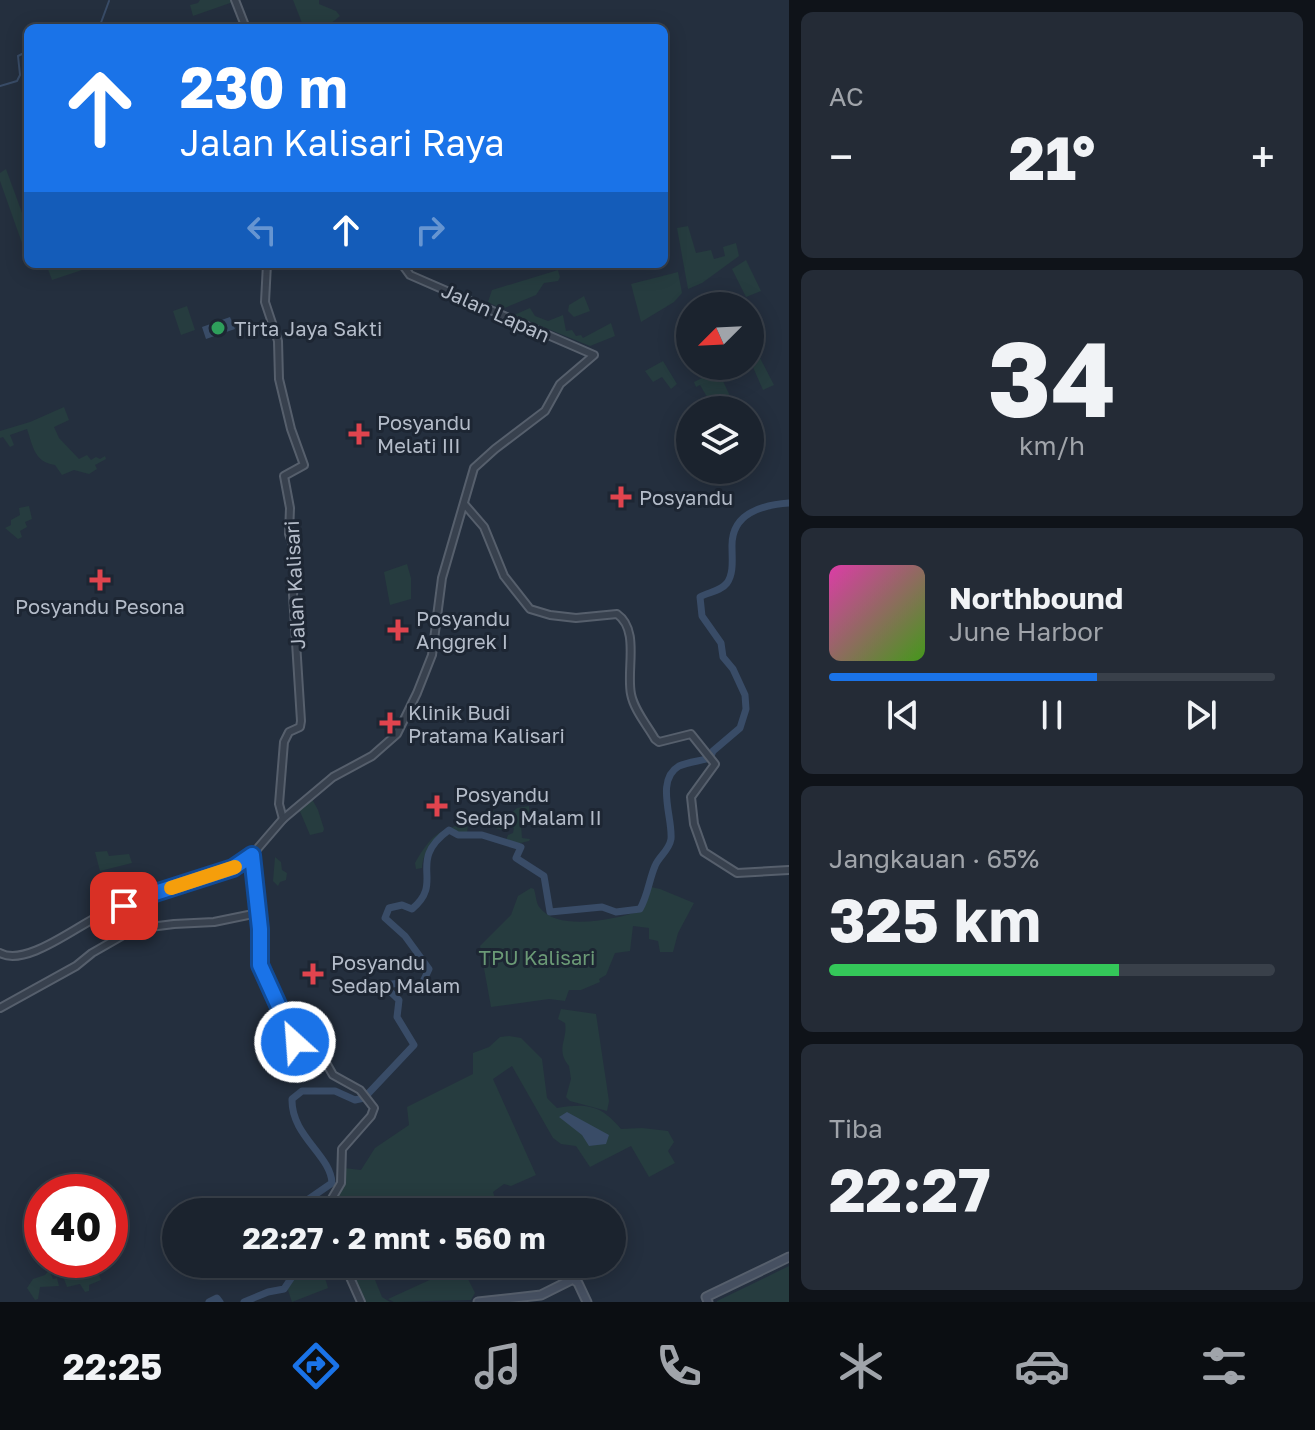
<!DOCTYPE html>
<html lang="id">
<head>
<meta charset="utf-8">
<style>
	:root { --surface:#1b232e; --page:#242b36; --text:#f1f3f6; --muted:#a0a4aa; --line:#39404a; --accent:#1a73e8 }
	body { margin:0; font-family:"Golos Text",sans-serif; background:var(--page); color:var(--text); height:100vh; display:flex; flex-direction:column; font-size:30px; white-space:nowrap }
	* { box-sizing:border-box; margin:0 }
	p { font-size:26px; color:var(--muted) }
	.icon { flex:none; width:44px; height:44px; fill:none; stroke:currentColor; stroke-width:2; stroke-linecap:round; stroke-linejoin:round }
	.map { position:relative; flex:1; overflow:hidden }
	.sheet { display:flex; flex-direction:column; gap:12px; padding:12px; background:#0f1319; width:526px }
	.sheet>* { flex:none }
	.guide { position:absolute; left:24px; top:24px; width:644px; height:244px; border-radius:12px; box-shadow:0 4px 20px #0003,0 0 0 2px var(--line); background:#1a73e8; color:#fff; overflow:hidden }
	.needle { width:52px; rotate:246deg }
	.buttons { position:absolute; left:676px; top:292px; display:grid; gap:16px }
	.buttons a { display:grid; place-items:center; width:88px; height:88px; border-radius:50%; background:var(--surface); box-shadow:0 4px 20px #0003,0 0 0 2px var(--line); font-size:40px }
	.speed { position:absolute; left:24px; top:1174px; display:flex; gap:16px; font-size:40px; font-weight:700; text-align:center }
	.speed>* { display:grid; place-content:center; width:104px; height:104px; border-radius:50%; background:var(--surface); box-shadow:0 4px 20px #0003,0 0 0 2px var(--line); line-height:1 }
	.speed .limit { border:12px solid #d22; background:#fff; color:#111 }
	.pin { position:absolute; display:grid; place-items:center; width:68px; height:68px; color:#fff; margin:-34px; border-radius:16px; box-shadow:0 4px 12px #0006 }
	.me { position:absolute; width:88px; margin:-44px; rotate:334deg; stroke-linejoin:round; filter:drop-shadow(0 0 6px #0008) }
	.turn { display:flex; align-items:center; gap:28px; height:168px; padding:0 24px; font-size:36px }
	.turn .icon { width:104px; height:104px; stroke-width:2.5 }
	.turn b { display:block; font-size:56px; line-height:68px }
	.lanes { display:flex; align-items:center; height:76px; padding:0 24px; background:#0003; justify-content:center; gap:40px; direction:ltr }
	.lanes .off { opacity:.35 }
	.big { font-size:60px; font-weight:700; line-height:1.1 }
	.sheet .widget { flex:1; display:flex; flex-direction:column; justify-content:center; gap:12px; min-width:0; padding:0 28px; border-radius:12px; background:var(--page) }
	.sheet .dial { align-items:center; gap:0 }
	.dial b { font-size:104px; line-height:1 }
	.song { display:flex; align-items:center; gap:24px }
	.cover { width:96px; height:96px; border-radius:12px; background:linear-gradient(135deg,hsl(320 70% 55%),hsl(100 70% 35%)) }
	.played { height:8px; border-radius:4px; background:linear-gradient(90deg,var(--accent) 60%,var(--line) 60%) }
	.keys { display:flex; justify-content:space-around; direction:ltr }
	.heat { display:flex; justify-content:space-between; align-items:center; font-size:44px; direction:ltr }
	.charge { height:12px; border-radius:6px; background:linear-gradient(90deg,#34c759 65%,var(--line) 0) }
	.trip { position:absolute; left:162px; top:1198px; width:464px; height:80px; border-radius:40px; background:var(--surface); box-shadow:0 4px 20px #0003,0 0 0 2px var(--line); font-weight:700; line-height:80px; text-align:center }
	.tabs { display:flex; height:128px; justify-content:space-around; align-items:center; background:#0b0e12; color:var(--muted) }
	.tabs .icon { width:56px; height:56px }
	.tabs .current { color:var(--accent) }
	.tabs b { font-size:36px; color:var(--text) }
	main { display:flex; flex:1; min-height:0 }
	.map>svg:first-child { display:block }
	.green { fill:#263c3f }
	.water { fill:#394c67 }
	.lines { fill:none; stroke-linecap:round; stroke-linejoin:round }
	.stream { stroke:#394c67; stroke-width:2 }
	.river { stroke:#394c67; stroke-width:7 }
	.tertiary-casing { stroke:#565f6c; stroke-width:10 }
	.secondary-casing { stroke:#565f6c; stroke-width:11 }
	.tertiary { stroke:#38414e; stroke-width:6 }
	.secondary { stroke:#465061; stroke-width:7 }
	.route-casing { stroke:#114b97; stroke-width:20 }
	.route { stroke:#1a73e8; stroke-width:14 }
	.slow { stroke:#f59e0b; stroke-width:14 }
	.leisure-dot { fill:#2e9e5b; stroke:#1d2633; stroke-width:3 }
	.health-dot { fill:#e0444e; stroke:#1d2633; stroke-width:3 }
	.labels { text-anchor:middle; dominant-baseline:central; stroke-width:6; stroke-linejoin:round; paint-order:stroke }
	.street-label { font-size:20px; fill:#b4bcc9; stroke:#1d2633 }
	.poi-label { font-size:20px; fill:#b4bcc9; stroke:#1d2633; text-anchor:start }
	.park-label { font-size:20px; fill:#6b9a76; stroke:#1d2633 }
</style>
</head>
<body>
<main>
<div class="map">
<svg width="789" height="1302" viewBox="0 0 789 1302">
	<rect width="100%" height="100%" fill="#242f3e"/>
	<g class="green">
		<path d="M200,0H232L233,2L193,16L190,5L198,3Z"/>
		<path d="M293,0H319V4L336,11L340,16L325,28H304Z"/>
		<path d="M6,169L28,229V260L0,181V173Z"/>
		<path d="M688,226L696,253L711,250L714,259L725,256L723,247L736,243L739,256L702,283L688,289L677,228Z"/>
		<path d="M746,260L761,291L746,297L732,269Z"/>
		<path d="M46,264H94V266L52,280Z"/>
		<path d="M558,270L560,277L558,281L544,283L536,295L502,309L488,302L492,290Z"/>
		<path d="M678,272L682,293L674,302L641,322L631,284Z"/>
		<path d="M584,296L590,311L574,317L568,311L569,305Z"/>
		<path d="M187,306L195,330L181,335L173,311Z"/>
		<path d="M530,308L535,316L548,321L563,315L566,331L572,330L576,336L581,335L583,338L611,323L615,336L590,346L514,315Z"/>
		<path d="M760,358L774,385L763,390L752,365H750V363Z"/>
		<path d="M663,361L677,384L671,389L662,377L653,382L645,371Z"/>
		<path d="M693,366H709L717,381L722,379L736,409L719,410L717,405L713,407L700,385L696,387L694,382L704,377L701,370L696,372Z"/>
		<path d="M64,407L69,420L54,427L59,438L79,459L87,455L91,460L96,457L100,459L105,456L106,459L95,465L97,469L89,474L74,470L62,475L55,465C34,462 33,446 27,429L10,435L14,445L10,447L3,437L0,438V431L30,422Z"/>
		<path d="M29,506L32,519L25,522L27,527L20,531L22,537L18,539L5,528L11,525V520L20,515L19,508Z"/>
		<path d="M407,564L411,578V599L390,605L384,572Z"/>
		<path d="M312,799L318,810L324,829L323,832L310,835L299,809Z"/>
		<path d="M529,806L530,825H521L522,838L530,839L529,841L516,844L506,840L508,835L513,833L514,828L507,826L502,830L495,828L496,818L492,815L483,816V813H489V809L492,808L498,818H506L517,808Z"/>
		<path d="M468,823L467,835L457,834L449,829C435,839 423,850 422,868L416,869L415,863C430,837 438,829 468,823Z"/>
		<path d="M107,851L109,856L129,854L132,863L100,871L95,852Z"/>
		<path d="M275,857L281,862L282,870L287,873L286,880L280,882L278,886L273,881Z"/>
		<path d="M651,887L660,889L694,903L678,933L673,952H660L658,941L649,939V928L633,926L630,951L615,953L606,975L599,979L600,982L581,990H569L565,1001L549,999L491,1007L480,946L511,915L518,896L531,888L534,889C536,895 536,904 540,908C559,932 616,919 641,911Z"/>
		<path d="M561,1009L596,1014L609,1101L607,1111L570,1101L566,1097L571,1079L569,1066C555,1049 568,1040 565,1023L558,1019Z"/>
		<path d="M509,1036L521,1038L542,1059L547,1098L557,1108C587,1103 601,1105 621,1129L642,1128L668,1131L674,1142L668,1151L675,1163L649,1177L631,1146L590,1167L576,1146L561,1144L553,1138L512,1066L493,1079L536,1175L511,1186L504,1184L493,1192L499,1212H475L471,1203L455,1208L448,1196L436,1212H334L337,1204L333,1200L344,1182V1168L361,1170L375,1148L409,1125L407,1107L473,1074V1053L489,1047L500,1037Z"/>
		<path d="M64,1260H79L85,1278L93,1277V1270L97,1269L101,1280L89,1285V1291L85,1292L80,1284L67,1287L58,1263Z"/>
		<path d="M302,1264H400L373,1275L382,1297L390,1302H361L347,1269L325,1278L328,1288L292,1302L287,1287L295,1275L296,1267Z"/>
		<path d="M789,1266V1302H717V1301Z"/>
		<path d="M49,1270L53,1279L57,1278L59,1286L40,1287L38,1299L35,1300L27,1288L33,1279L45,1275Z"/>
		<path d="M464,1271L475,1293L471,1300L394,1302L388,1299L434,1278L438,1280Z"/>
	</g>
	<g class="water">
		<path d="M230,317L235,329L206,339L202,327Z"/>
		<path d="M567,1112L609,1135L606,1144L589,1146L582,1135L559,1117Z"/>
	</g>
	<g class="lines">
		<g class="stream">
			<path d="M99,28L109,1"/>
			<path d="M0,86L17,81L20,75L18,56L28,51"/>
		</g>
		<g class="river">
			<path d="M290,1212L332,1183C331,1155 291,1136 292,1099L302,1091H335L355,1100L364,1098L414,1045L397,1017L399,1000L383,985L401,983L420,988L429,969L405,936L385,918L389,908L402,905L412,909C446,881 405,862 449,830L458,835H482L521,847L516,858L544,876L550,912L602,907L616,912L640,909C648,895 649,880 655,866C659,856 669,851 671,839C673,818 655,780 679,766C688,762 700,761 710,758L713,751L740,728L746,709L745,695L733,669L723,657L721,643L702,616L700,597C708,592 720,592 727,583C734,573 732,559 732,547C731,513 762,505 789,503"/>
			<path d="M209,1302L217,1298L220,1302"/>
			<path d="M244,1302L268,1292L284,1289L294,1274L295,1264"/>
		</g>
		<g class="tertiary-casing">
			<g id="tertiary">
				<path d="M235,0L246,28"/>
				<path d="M267,264L265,302L278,341L279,379L291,429L304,465L284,476L290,508L289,534L297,556L293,595L301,721L300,727L289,732L284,742L279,804L283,819"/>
				<path d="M465,505L484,527L504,576L530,609L550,615L576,618L617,614C640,630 626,669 631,694C634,710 647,725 655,739L659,742L691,734L715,764L691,797L694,824L704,852L737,873L789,870"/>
				<path d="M0,953C25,967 74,928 99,916C131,902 164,890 197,879C217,872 236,869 252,855"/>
				<path d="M0,1008L76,966L92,953L134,929L174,924L214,922L258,913"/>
				<path d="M324,1212L341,1183L342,1149L371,1116L374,1108L360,1090L333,1075L321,1054L296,1043L289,1032L260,965V929L252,855L283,819L333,777L372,756L397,734L417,693L432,655L442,578L474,468L495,449L545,411L560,384L594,355L410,275L402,264"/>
				<path d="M344,1264L361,1302"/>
			</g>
		</g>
		<g class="secondary-casing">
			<g id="secondary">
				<path d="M478,1302L541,1295L573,1279L578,1283L587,1302"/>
				<path d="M708,1302L706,1297L789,1257"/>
			</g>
		</g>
		<use href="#tertiary" class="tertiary"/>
		<use href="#secondary" class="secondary"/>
	</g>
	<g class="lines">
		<g class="route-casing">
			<path id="route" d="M124,906L155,893L233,868L252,855L260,929V965L295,1042"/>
		</g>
		<use href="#route" class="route"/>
		<path class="slow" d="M171,888L235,867"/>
	</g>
	<circle class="leisure-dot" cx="218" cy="328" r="8"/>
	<g class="health-dot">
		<path d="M355 422h8v8h8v8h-8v8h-8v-8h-8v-8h8z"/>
		<path d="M617 485h8v8h8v8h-8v8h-8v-8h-8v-8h8z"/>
		<path d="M96 568h8v8h8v8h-8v8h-8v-8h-8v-8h8z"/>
		<path d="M394 618h8v8h8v8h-8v8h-8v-8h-8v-8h8z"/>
		<path d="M386 711h8v8h8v8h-8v8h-8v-8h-8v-8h8z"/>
		<path d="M433 794h8v8h8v8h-8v8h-8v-8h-8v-8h8z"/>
		<path d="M309 962h8v8h8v8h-8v8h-8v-8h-8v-8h8z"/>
	</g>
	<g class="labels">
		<g class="street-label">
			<text transform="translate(496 312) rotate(24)">Jalan Lapan</text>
			<text transform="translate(294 585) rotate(-93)">Jalan Kalisari</text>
		</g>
		<g class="poi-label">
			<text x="234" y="328">Tirta Jaya Sakti</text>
			<text x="377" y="422">Posyandu<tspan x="377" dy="23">Melati III</tspan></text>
			<text x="639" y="497">Posyandu</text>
			<text x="100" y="606" text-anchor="middle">Posyandu Pesona</text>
			<text x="416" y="618">Posyandu<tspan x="416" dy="23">Anggrek I</tspan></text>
			<text x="408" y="712">Klinik Budi<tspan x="408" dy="23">Pratama Kalisari</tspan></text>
			<text x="455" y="794">Posyandu<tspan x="455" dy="23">Sedap Malam II</tspan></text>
			<text x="331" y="962">Posyandu<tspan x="331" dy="23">Sedap Malam</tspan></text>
		</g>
		<g class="park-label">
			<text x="537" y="957">TPU Kalisari</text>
		</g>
	</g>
</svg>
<div class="buttons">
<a><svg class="needle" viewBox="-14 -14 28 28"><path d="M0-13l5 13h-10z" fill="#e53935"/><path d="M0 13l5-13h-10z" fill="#a0a4aa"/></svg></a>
<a><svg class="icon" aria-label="layers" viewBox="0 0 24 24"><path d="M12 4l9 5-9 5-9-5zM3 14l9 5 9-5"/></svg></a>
</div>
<div class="speed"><div class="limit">40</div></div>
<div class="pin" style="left:124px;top:906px;background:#d93025"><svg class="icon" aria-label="arrive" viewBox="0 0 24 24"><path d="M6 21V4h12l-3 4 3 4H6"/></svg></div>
<svg class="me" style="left:295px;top:1042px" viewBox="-20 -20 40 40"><circle r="17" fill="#1a73e8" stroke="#fff" stroke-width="3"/><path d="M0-11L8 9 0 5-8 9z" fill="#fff"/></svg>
<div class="trip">22:27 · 2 mnt · 560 m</div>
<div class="guide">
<div class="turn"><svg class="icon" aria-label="ahead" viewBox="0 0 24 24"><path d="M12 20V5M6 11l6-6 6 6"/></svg><div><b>230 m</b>Jalan Kalisari Raya</div></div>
<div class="lanes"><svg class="icon off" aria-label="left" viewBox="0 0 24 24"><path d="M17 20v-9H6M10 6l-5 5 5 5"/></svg><svg class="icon" aria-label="ahead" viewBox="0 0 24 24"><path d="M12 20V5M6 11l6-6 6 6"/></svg><svg class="icon off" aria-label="right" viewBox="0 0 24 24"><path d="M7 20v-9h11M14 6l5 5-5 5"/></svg></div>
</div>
</div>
<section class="sheet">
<div class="widget"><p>AC</p>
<div class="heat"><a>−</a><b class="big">21°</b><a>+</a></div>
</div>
<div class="widget dial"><b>34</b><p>km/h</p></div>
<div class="widget">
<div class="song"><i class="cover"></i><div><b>Northbound</b><p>June Harbor</p></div></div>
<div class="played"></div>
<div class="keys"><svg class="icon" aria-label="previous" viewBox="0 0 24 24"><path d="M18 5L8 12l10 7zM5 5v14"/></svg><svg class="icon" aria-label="pause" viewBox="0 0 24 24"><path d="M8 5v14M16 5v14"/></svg><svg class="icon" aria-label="next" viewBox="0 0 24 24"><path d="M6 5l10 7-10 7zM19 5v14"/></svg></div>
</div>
<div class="widget"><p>Jangkauan · 65%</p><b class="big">325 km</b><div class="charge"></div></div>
<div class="widget"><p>Tiba</p><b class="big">22:27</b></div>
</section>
</main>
<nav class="tabs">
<b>22:25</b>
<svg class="icon current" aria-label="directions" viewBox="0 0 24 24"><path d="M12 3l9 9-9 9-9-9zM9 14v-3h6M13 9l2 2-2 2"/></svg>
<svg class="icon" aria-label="music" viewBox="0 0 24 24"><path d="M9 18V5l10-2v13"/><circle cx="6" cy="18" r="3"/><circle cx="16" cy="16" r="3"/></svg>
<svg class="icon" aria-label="phone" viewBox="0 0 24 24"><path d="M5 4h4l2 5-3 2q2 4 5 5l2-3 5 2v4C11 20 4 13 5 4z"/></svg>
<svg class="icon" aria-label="climate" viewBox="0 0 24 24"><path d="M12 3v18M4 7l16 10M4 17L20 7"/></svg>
<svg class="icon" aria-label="car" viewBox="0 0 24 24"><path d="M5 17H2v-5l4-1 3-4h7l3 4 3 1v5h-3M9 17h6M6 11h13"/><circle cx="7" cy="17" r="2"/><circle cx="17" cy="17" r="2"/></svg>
<svg class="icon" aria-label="filters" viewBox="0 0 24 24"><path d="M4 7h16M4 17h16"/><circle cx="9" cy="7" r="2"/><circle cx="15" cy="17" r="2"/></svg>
</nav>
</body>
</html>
